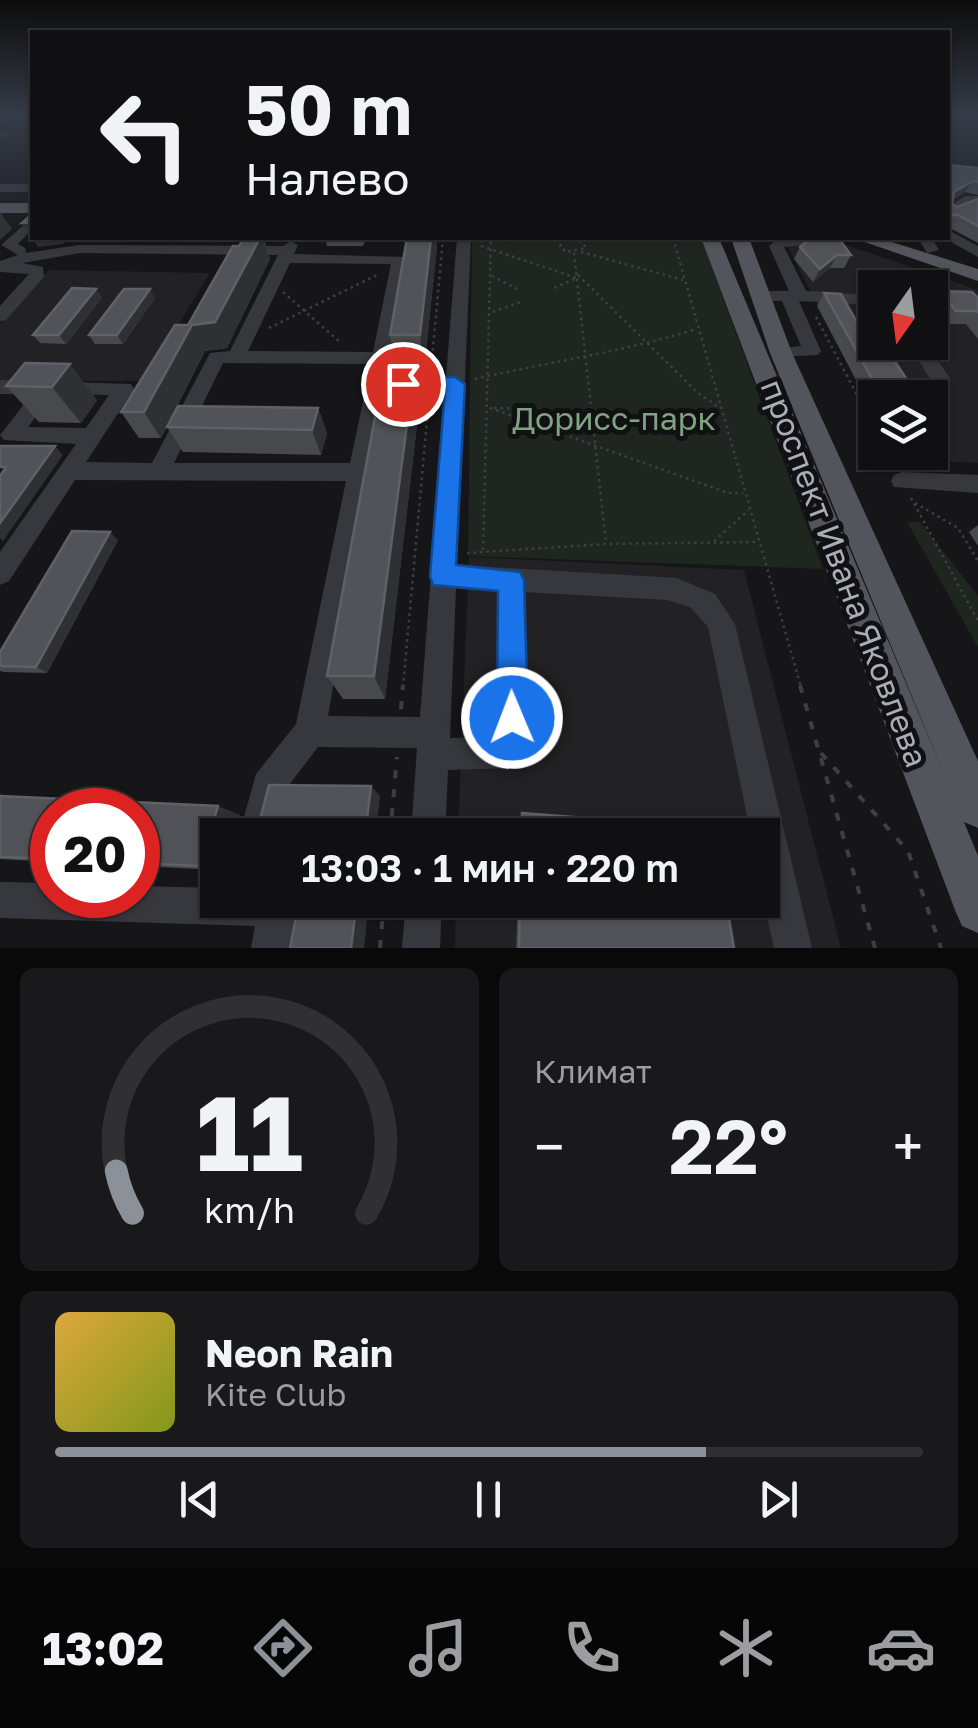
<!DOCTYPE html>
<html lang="ru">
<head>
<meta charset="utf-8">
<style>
	:root { --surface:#101012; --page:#19191b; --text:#f1f3f6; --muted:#9c9d9f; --line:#303032; --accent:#8c9099 }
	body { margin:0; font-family:"Golos Text",sans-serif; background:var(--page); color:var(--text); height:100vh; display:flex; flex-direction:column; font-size:38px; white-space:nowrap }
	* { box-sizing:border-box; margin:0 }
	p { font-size:32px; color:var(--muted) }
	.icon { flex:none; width:55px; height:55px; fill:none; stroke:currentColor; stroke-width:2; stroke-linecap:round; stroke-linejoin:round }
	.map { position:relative; height:948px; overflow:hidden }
	.sheet { display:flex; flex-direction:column; gap:20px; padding:20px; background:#09090a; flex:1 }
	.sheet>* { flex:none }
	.hud { position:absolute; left:30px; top:30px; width:920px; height:210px; border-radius:0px; box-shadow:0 2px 8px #0004,0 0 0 2px var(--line); background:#101012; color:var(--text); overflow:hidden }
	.needle { width:65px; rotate:194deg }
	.fabs { position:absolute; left:858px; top:270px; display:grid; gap:20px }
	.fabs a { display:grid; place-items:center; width:90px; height:90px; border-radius:0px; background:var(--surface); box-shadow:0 2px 8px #0004,0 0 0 2px var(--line); font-size:50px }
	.speed { position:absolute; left:30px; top:788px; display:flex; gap:20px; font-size:50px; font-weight:700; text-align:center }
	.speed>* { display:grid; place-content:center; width:130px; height:130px; border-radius:50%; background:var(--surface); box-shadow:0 2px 8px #0004,0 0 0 2px var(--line); line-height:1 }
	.speed .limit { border:15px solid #d22; background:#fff; color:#111 }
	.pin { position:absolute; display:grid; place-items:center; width:85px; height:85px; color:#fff; margin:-42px; border:5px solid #fff; border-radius:50%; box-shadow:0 2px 10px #0007 }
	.me { position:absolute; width:110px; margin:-55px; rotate:359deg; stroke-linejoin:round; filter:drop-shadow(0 0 8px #0008) }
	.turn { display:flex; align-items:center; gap:35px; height:210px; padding:0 50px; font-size:45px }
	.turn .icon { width:130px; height:130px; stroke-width:2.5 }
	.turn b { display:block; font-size:70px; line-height:85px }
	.big { font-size:75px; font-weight:600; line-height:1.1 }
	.sheet .tile { flex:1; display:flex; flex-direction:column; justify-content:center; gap:15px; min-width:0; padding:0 35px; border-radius:15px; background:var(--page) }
	.sheet .dial { align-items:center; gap:0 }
	.dial svg { height:260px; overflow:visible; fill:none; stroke:var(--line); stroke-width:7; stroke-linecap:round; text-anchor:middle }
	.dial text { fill:var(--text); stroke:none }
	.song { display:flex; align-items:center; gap:30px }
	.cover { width:120px; height:120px; border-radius:15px; background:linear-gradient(135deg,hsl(40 70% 55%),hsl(70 70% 35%)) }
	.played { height:10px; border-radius:5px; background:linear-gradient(90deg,var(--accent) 75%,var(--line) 75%) }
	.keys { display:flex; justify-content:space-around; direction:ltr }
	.heat { display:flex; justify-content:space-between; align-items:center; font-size:55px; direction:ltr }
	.sheet .tiles { flex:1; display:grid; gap:20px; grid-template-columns:1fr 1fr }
	.tile:last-child { grid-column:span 2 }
	.trip { position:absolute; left:200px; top:818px; width:580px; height:100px; border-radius:0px; background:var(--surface); box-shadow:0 2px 8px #0004,0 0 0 2px var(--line); font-weight:600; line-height:100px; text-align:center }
	.tab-bar { display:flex; height:160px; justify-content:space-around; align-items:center; background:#060607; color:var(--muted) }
	.tab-bar .icon { width:70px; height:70px }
	.tab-bar .on { color:var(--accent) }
	.tab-bar b { font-size:45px; color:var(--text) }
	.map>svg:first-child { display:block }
	.built { fill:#222225; fill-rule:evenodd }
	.green { fill:#1e261f }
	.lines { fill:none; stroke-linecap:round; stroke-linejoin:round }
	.path-far1 { stroke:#3d3f44; stroke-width:2.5; stroke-dasharray:2.5 4; stroke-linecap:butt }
	.path { stroke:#3d3f44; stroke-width:4; stroke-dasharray:8 11; stroke-linecap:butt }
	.minor { fill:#37383d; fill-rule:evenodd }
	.major { fill:#53555c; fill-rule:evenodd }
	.wall { fill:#47494d }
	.shaded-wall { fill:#2f3033 }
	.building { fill:#525359; stroke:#5f6168; stroke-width:2.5 }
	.route { fill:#1a73e8; stroke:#114b97; stroke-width:2.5 }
	.labels { text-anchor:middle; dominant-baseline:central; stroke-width:10; stroke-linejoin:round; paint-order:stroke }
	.park-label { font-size:32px; fill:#7fa381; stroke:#111113 }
	.street-label { font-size:32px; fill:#a8adb8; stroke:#111113 }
</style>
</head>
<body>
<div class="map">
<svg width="978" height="948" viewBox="0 0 978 948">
	<rect width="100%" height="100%" fill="#161618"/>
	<g class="built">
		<path d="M835,241L978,290V463L896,459L893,453L930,452V398H875V417L787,245L832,246ZM875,288H930V342H875Z"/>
		<path d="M49,270L210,273L144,381H0V323Z"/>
		<path d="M469,557L744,570L841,948H455L456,900H762V835H458Z"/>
	</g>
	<g class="green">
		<path d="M472,238H701L823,569L468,556Z"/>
		<path d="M907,522H920L978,596V647Z"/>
	</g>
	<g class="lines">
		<g class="path-far1">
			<path d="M0,121L8,116"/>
			<path d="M673,238L801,687"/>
			<path d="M566,240L582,242L586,248L566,252L560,246Z"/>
			<path d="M481,246L577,278L554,288"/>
			<path d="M581,252L683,280"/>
			<path d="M574,253L606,543"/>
			<path d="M578,275L698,393L717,406"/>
			<path d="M492,276L519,290"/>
			<path d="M283,292L341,343"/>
			<path d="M493,312L520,302"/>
			<path d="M816,317L875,429"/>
			<path d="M269,328L379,274"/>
			<path d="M431,370L443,238"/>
			<path d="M475,379C548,362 624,352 696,329"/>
			<path d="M490,408L728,493H743"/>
			<path d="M494,408L543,409"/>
			<path d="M887,452L893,464"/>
			<path d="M911,498L978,621"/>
			<path d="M915,503L958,528L978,561"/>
			<path d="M714,541L749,510"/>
			<path d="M483,550L491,238"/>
			<path d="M467,553L606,544L759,542"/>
			<path d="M403,687L429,398"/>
		</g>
		<g class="path">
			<path d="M800,685L875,948"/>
			<path d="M401,709L403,685"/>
			<path d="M821,753L908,851L941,948"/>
			<path d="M390,835L397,757"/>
			<path d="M380,948L384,900"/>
		</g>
		<g class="minor">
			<path d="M0,131L7,132L9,134L0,137Z"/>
			<rect x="0" y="184" width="32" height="8"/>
			<path d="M965,196H978V204L948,216V207Z"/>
			<path d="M32,218V229L18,244L25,248L26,253L79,245L283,246L291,241L298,245L294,254L405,257L387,378L446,377L457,238H471L457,565L677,578L715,594L735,624L812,948H774L762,893V835H751L708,627L690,607L667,600L524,592L529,752L524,763L513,768L448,770L445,835H411L417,748L318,747L283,793L273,835H239L256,774L296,724L346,481L75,480L9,581L0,585V552L76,444L4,440L0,435L4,430L32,394H0V380L131,384L134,389L86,462L152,463L210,353L230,351L278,255L80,253L22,263L43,267L44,277L6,320L0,321V306L29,274L0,272V261L18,255L1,245ZM290,263L391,264L373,352L248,351ZM223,363L371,364L350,463H174ZM385,389L445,391L420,717L328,716ZM53,394L109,395L86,428L28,427ZM456,588L498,591L497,737L450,738Z"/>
			<path d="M948,230L978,246V257L944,238H948Z"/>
			<path d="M778,238L818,240L811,244L784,247L806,291L875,295V305L799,301L821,351L818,355L774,357V349L801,346L782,301H758L750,296L758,291H789L769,246Z"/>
			<path d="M918,238H932L939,250L927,253Z"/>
			<path d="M908,280L914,282V288H896Z"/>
			<path d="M907,342H925L949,377L946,382H932Z"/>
			<path d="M902,472L978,475V493L894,487L891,481L894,475Z"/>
			<path d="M0,882L52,883V895H138V886L218,888V900H292L296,908L289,948H251L255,926L0,918Z"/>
			<path d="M406,900H442L440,948H402Z"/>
		</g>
		<g class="major">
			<rect x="0" y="203" width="32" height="10"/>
			<path d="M701,238H719L947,781L770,353L731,238H749L792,353L978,761V828L964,822L978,856V933L962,926L955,910Z"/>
			<path d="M853,238H879L978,269V281Z"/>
		</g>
	</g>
	<g class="wall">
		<path d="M14,116H32V120L16,119Z"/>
		<path d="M948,165L978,168V195L965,192L953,200L952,204L957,207L978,199V243L948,227Z"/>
		<path d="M111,238H285L282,242H265L270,259L227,348L205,351L161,438H139L121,412L188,325L244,238Z"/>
		<path d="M325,238H366L363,246H327Z"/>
		<path d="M407,238H436L437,246L424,371H416L420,399L385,699H343L327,676L395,363L390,335Z"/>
		<path d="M800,247L851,255L844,268H830L813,282L794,259Z"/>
		<path d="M96,289L102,298L66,344L40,343L33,335Z"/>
		<path d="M939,291L978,298V339L966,324H945L930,305Z"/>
		<path d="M824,293L872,349H884L880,342H918L910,354L889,353L909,383L898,396L864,395L817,306Z"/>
		<path d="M875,294V335L858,308L866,295Z"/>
		<path d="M155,298L123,344H95L89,335Z"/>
		<path d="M25,363L97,400L81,423L39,422L6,386Z"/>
		<path d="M318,408L327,433L321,455L183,452L167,427Z"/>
		<path d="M978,525V546L969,532Z"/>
		<path d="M118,540L47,673L4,672L0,671V652Z"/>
		<path d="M0,796L240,815L218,835V870L138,866V810H52V862L0,859Z"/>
		<path d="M518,900H726L734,948H516Z"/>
	</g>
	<g class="shaded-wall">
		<path d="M973,181L965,192L948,203L954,192Z"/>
		<path d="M0,212L12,229L0,240Z"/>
		<path d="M32,222V238H69L63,244L38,247L22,223Z"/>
		<path d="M260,238H263L270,259L227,348L205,351L161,438L144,412L192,325Z"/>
		<path d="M431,238H436L437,246L424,371L420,335Z"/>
		<path d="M837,255L830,268L813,282L820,269Z"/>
		<path d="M96,289L102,298L66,344L59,335Z"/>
		<path d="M150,289L155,298L123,344L117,335Z"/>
		<path d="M415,363L420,399L385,699L374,676Z"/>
		<path d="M70,364L97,400L81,423L52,387Z"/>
		<path d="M318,408L327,433L321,455L312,430Z"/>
		<path d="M55,446L63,455L3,541L0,538V523Z"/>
		<path d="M110,532L118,540L47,673L36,667Z"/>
		<path d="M371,786L380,796L376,835H365Z"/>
		<path d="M218,806L240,815L234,835H218V869L200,866Z"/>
		<path d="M357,900H369L364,948H351Z"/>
	</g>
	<g class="building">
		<path d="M948,165L978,168V182L973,181L954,192L952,204L957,207L978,199V226L958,215H948V212L951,210L948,204Z"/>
		<path d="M32,214V222L22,223Z"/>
		<path d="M244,238H260L215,322L192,325L144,412H121L175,325H188L233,246H239Z"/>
		<path d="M407,238H431L420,335H390Z"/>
		<path d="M810,239H839L851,255H837L820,269L800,247Z"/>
		<path d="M72,288L96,289L59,335H33Z"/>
		<path d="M124,289H150L117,335H89Z"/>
		<path d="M939,291L972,292L978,298V313L977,311H956Z"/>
		<path d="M824,293L841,294L872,349H887L909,383L874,382Z"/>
		<path d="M875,294V308L866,295Z"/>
		<path d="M25,363L70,364L52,387L6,386Z"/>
		<path d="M385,363H415L374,676H327Z"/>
		<path d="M178,406L318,408L312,430L167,427Z"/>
		<path d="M0,446H55L0,523V476L6,467H0Z"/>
		<path d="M72,531L110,532L36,667L0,666V652Z"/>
		<path d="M269,785L371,786L365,835H256Z"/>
		<path d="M0,796L218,806L200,866L138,863V810H52V859L0,857Z"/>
		<path d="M522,813L715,828L716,835H522Z"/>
		<path d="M299,900H357L351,948H290Z"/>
		<path d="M520,900H726L734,948H519Z"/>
	</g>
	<linearGradient id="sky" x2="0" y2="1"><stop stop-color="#0c0c0d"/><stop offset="0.47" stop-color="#363c48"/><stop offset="1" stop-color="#363c48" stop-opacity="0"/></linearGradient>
	<rect width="978" height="248" fill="url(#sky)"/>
	<path class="route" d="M403,377H455L465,384L456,565L520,572L524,580L528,718L523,729L512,734L501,729L497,718L498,591L433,585L430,576L445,390L396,388V379Z"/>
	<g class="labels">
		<g class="park-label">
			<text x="614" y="418">Дорисс-парк</text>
		</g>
		<g class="street-label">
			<text transform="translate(845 573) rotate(69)">проспект Ивана Яковлева</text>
		</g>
	</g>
</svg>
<div class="fabs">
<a><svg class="needle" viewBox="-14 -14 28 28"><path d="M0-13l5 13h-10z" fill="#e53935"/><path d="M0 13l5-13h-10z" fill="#9c9d9f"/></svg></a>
<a><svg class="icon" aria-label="layers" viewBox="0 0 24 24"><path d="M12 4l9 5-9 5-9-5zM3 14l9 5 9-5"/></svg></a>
</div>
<div class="speed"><div class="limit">20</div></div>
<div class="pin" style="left:403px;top:384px;background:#d93025"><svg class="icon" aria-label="arrive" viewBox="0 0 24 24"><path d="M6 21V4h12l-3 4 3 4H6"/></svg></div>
<svg class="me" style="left:512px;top:718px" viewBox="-20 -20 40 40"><circle r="17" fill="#1a73e8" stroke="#fff" stroke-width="3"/><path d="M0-11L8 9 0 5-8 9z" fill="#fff"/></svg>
<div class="trip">13:03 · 1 мин · 220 m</div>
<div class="hud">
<div class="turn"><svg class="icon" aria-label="left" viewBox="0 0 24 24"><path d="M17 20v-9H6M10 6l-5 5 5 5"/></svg><div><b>50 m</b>Налево</div></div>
</div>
</div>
<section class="sheet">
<div class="tiles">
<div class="tile dial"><svg viewBox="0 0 100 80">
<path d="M14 69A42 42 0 1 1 86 69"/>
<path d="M14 69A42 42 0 0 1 9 56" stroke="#8c9099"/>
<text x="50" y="56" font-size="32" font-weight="700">11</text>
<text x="50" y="72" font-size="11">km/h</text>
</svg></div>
<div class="tile"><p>Климат</p>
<div class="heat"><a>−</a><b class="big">22°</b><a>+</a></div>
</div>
<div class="tile">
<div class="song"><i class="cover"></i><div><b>Neon Rain</b><p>Kite Club</p></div></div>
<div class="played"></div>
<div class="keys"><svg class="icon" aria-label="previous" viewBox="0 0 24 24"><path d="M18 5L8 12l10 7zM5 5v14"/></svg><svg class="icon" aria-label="pause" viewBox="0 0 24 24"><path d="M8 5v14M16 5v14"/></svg><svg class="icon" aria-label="next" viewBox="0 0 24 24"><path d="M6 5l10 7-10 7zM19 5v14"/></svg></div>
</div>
</div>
</section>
<nav class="tab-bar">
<b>13:02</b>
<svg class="icon on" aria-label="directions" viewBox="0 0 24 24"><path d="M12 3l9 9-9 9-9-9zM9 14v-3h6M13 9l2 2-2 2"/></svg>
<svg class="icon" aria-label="music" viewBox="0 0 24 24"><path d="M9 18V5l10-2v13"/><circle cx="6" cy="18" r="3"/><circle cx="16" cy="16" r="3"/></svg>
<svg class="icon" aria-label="phone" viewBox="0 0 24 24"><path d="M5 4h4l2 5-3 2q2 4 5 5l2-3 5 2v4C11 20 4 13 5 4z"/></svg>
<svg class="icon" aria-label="climate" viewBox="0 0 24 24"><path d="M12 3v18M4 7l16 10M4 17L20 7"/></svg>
<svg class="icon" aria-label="car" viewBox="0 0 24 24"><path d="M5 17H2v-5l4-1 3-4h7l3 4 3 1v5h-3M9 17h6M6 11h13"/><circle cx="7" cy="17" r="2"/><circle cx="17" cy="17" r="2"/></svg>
</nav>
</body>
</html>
